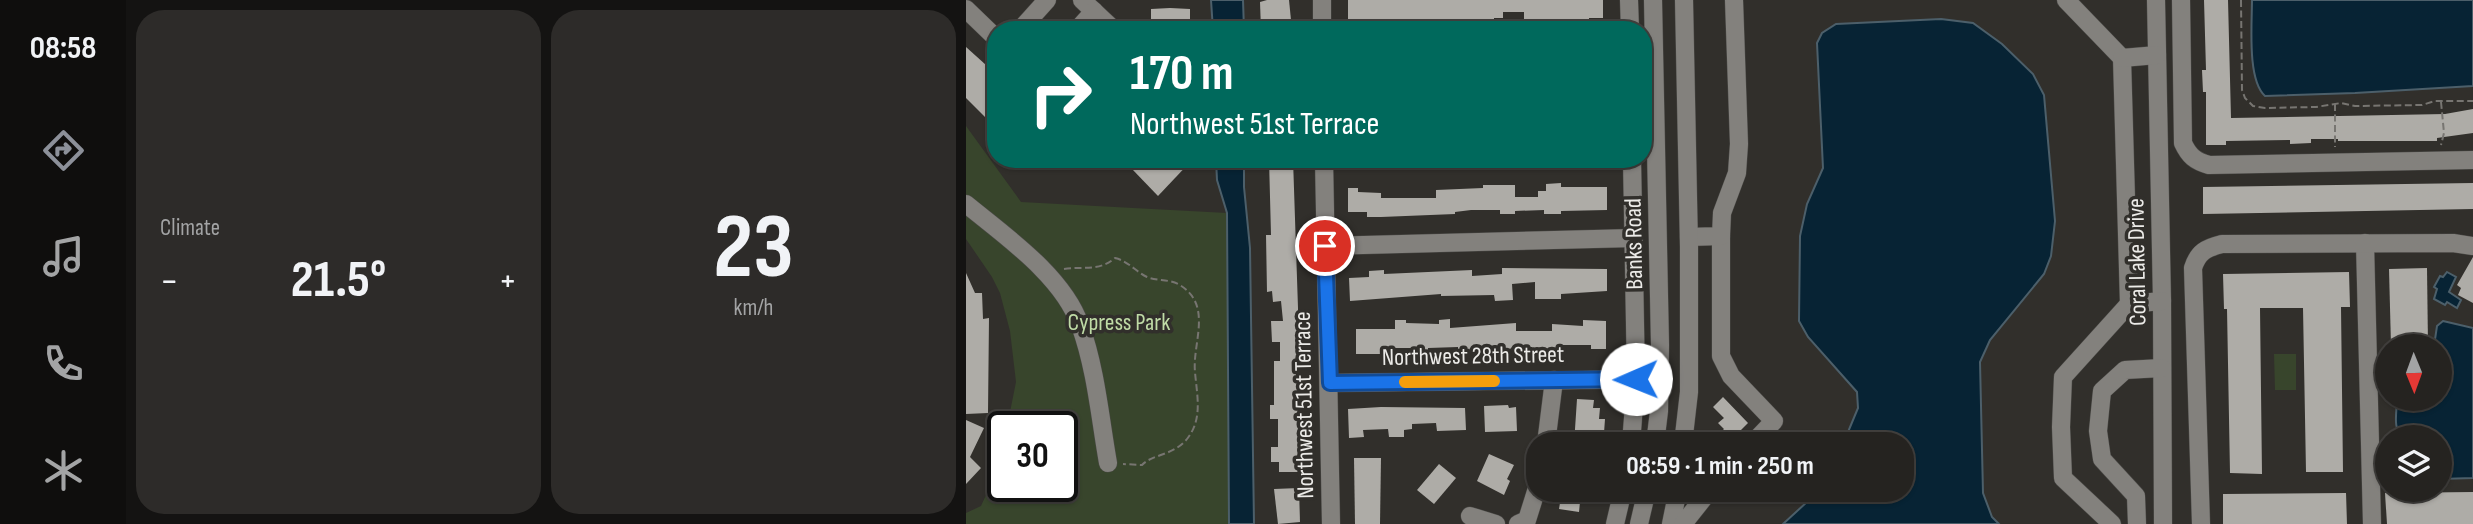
<!DOCTYPE html>
<html lang="en">
<head>
<meta charset="utf-8">
<style>
	:root { --surface:#252320; --page:#2d2b29; --text:#f1f3f6; --muted:#a3a4a5; --line:#42403e; --accent:#8c9099 }
	body { margin:0; font-family:"Sofia Sans Condensed",sans-serif; background:var(--page); color:var(--text); height:100vh; display:flex; flex-direction:column; font-size:26px; white-space:nowrap }
	* { box-sizing:border-box; margin:0 }
	p { font-size:23px; color:var(--muted) }
	.icon { flex:none; width:38px; height:38px; fill:none; stroke:currentColor; stroke-width:2; stroke-linecap:round; stroke-linejoin:round }
	.map { position:relative; flex:1; overflow:hidden }
	.sheet { display:flex; flex-direction:column; gap:10px; padding:10px; background:#141312; width:840px }
	.sheet>* { flex:none }
	.top-card { position:absolute; left:21px; top:21px; width:665px; height:147px; border-radius:28px; box-shadow:0 2px 5px #0004,0 0 0 2px var(--line); background:#00695c; color:#fff; overflow:hidden }
	.needle { width:46px; rotate:179deg }
	.buttons { position:absolute; left:1409px; top:334px; display:grid; gap:14px }
	.buttons a { display:grid; place-items:center; width:77px; height:77px; border-radius:50%; background:var(--surface); box-shadow:0 2px 5px #0004,0 0 0 2px var(--line); font-size:35px }
	.speed { position:absolute; left:21px; top:411px; display:flex; gap:14px; font-size:35px; font-weight:700; text-align:center }
	.speed>* { display:grid; place-content:center; width:91px; height:91px; border-radius:50%; background:var(--surface); box-shadow:0 2px 5px #0004,0 0 0 2px var(--line); line-height:1 }
	.speed .limit { border:4px solid #111; border-radius:10px; background:#fff; color:#111 }
	.pin { position:absolute; display:grid; place-items:center; width:60px; height:60px; color:#fff; margin:-30px; border:4px solid #fff; border-radius:50%; box-shadow:0 2px 7px #0007 }
	.me { position:absolute; width:77px; margin:-38px; rotate:269deg; stroke-linejoin:round; filter:drop-shadow(0 0 5px #0008) }
	.turn { display:flex; align-items:center; gap:24px; height:147px; padding:0 28px; font-size:32px }
	.turn .icon { width:91px; height:91px; stroke-width:2.5 }
	.turn b { display:block; font-size:49px; line-height:60px }
	.big { font-size:52px; font-weight:700; line-height:1.1 }
	.sheet .card { flex:1; display:flex; flex-direction:column; justify-content:center; gap:10px; min-width:0; padding:0 24px; border-radius:28px; background:var(--page) }
	.sheet .dial { align-items:center; gap:0 }
	.dial b { font-size:91px; line-height:1 }
	.heat { display:flex; justify-content:space-between; align-items:center; font-size:38px; direction:ltr }
	.sheet .tiles { flex:1; display:grid; gap:10px; grid-template-columns:repeat(2,1fr) }
	.trip { position:absolute; left:560px; top:432px; width:388px; height:70px; border-radius:28px; background:var(--surface); box-shadow:0 2px 5px #0004,0 0 0 2px var(--line); font-weight:700; line-height:70px; text-align:center }
	main { display:flex; flex:1; min-height:0 }
	.tab-bar { display:flex; flex-direction:column; width:126px; justify-content:space-around; align-items:center; background:#0f0e0d; color:var(--muted) }
	.tab-bar .icon { width:49px; height:49px }
	.tab-bar .selected { color:var(--accent) }
	.tab-bar b { font-size:32px; color:var(--text) }
	.map>svg:first-child { display:block }
	.green { fill:#38452c }
	.water { fill:#072334; stroke:#4c5f6a; stroke-width:2 }
	.building { fill:#aeaca7 }
	.lines { fill:none; stroke-linecap:round; stroke-linejoin:round }
	.minor-casing { stroke:#4b4a47; stroke-width:19 }
	.path { stroke:#777571; stroke-width:2; stroke-dasharray:7 3.5; stroke-linecap:butt }
	.minor { stroke:#83817d; stroke-width:18 }
	.route-casing { stroke:#114b97; stroke-width:18 }
	.route { stroke:#1a73e8; stroke-width:12 }
	.slow { stroke:#f59e0b; stroke-width:12 }
	.labels { text-anchor:middle; dominant-baseline:central; stroke-width:7; stroke-linejoin:round; paint-order:stroke }
	.street-label { font-size:24px; fill:#ecebe8; stroke:#312f2b }
	.park-label { font-size:24px; fill:#bfdba6; stroke:#312f2b }
</style>
</head>
<body>
<main>
<nav class="tab-bar">
<b>08:58</b>
<svg class="icon selected" aria-label="directions" viewBox="0 0 24 24"><path d="M12 3l9 9-9 9-9-9zM9 14v-3h6M13 9l2 2-2 2"/></svg>
<svg class="icon" aria-label="music" viewBox="0 0 24 24"><path d="M9 18V5l10-2v13"/><circle cx="6" cy="18" r="3"/><circle cx="16" cy="16" r="3"/></svg>
<svg class="icon" aria-label="phone" viewBox="0 0 24 24"><path d="M5 4h4l2 5-3 2q2 4 5 5l2-3 5 2v4C11 20 4 13 5 4z"/></svg>
<svg class="icon" aria-label="climate" viewBox="0 0 24 24"><path d="M12 3v18M4 7l16 10M4 17L20 7"/></svg>
</nav>
<section class="sheet">
<div class="tiles">
<div class="card"><p>Climate</p>
<div class="heat"><a>−</a><b class="big">21.5°</b><a>+</a></div>
</div>
<div class="card dial"><b>23</b><p>km/h</p></div>
</div>
</section>
<div class="map">
<svg width="1507" height="524" viewBox="0 0 1507 524">
	<rect width="100%" height="100%" fill="#312f2b"/>
	<g class="green">
		<path d="M0,126L55,202L261,213L263,524H0V513L15,506L30,473L37,444V486H96V427H41L50,382L44,331L34,293L26,277L0,239Z"/>
		<path d="M1308,354H1330V390H1309Z"/>
	</g>
	<g class="water">
		<path d="M245,0H277L278,30H247Z"/>
		<path d="M1286,0H1507V86L1389,93L1299,96C1281,80 1286,24 1286,0Z"/>
		<path d="M975,19L1007,23L1036,44L1067,74L1078,95L1089,221L1085,256L1078,274L1024,340L1014,362L1017,493L1026,517L1033,524H817L854,490H936V444H877L892,408L891,392L842,337L833,321L834,236L841,204L857,168L851,43L856,33L870,24Z"/>
		<path d="M250,159H278V187L284,248L288,524H263L261,213L251,180Z"/>
		<path d="M1481,272L1490,277L1483,292L1495,300L1491,308L1481,302L1479,305L1468,299L1471,289L1468,287L1474,276L1477,277Z"/>
		<path d="M1477,321L1507,328V478L1474,479V438L1437,437C1426,429 1431,412 1431,399H1474V346H1468L1471,326Z"/>
	</g>
	<g class="building">
		<path d="M301,0H323L326,30H295L294,2Z"/>
		<path d="M382,0H637V18H623V21L592,22V26H558V12H537V18H528V27H513V20L491,21V23L413,26V29H382Z"/>
		<path d="M1238,0H1262L1265,118L1479,114L1507,109V133L1471,138V141H1372V139H1345V143L1324,144V140L1260,141V145H1240V92H1237L1236,70H1240Z"/>
		<path d="M204,8L224,9V30H185V9Z"/>
		<path d="M0,47L30,74V128L0,98Z"/>
		<rect x="101" y="159" width="53" height="11"/>
		<path d="M175,159H227L192,196L166,169Z"/>
		<path d="M303,159H327L332,308V447H336L333,472H313V462H305V447H312V419H304V405H308V361H314V342H306L305,321H317L315,301L307,302L306,291L301,292L300,235H305Z"/>
		<path d="M595,183V187H641V210L595,211V214H578V210L549,211V214H534V210H505L489,212V214L415,217H401V212H382V188H392V192L415,193V198H470V190L517,188V185H549V197H572V191H580V184Z"/>
		<path d="M1507,183V209L1237,214V187Z"/>
		<path d="M1507,257V303L1492,295L1495,288L1491,285Z"/>
		<path d="M536,268L641,269V291L595,294V299H569V282L546,284L547,300L529,301L528,295L475,296V294L384,301L383,278L403,277V271L418,270V274L506,270V276L536,274Z"/>
		<path d="M1461,268L1462,346H1425L1423,269Z"/>
		<path d="M1383,272L1384,307H1375L1377,472H1340L1337,308H1294L1296,474L1264,473L1261,309H1258L1257,274Z"/>
		<path d="M0,273L9,293H16L17,319L23,318L22,413L0,414Z"/>
		<path d="M484,319V328L550,323V331H586V324L617,326V320L640,321V349H625V345H596V349H566V347L492,352V347L462,348V353H447V348H419V354H390V329H429V320H440V323L473,324V320Z"/>
		<path d="M757,397L782,423L761,444H753L748,439L758,429L752,423L758,418L747,407Z"/>
		<path d="M611,399L628,400L627,408H634L633,419H639L638,433H636L634,444H608Z"/>
		<path d="M542,405L543,408L550,407L551,431L519,432L518,406Z"/>
		<path d="M415,407L499,408L500,430L471,431L470,423L446,424V429L438,430V437H423L422,429L397,430L398,437L383,438L382,409Z"/>
		<path d="M0,420L18,428L4,457L15,468L0,484Z"/>
		<path d="M523,454L548,465L541,479L544,481L538,495L511,481Z"/>
		<path d="M388,458H415L414,524H389Z"/>
		<path d="M473,464L490,478L468,504L451,490Z"/>
		<path d="M333,488L334,522L312,524L308,489Z"/>
		<path d="M596,490H622L620,503L614,502L613,512L593,509Z"/>
		<path d="M1507,492V524H1421L1419,493Z"/>
		<path d="M1380,493L1381,524H1257V494Z"/>
	</g>
	<g class="lines">
		<g class="minor-casing">
			<g id="minor">
				<path d="M116,0L148,30"/>
				<path d="M356,0V30"/>
				<path d="M663,0L664,30"/>
				<path d="M687,0L694,345L693,411L689,444"/>
				<path d="M1100,0L1156,58L1163,304"/>
				<path d="M1190,0L1196,301L1197,524"/>
				<path d="M1215,0L1217,143C1223,156 1229,161 1243,165L1507,160"/>
				<path d="M0,9L30,38"/>
				<path d="M54,30L81,0"/>
				<path d="M111,30L128,11"/>
				<path d="M1156,58L1191,55"/>
				<path d="M358,159L365,524"/>
				<path d="M0,204C39,236 97,276 114,325C130,369 134,418 142,463"/>
				<path d="M755,236V356L765,376L808,421L786,444"/>
				<path d="M723,237L755,236L756,213L771,173L773,144L768,0"/>
				<path d="M1399,243L1406,524"/>
				<path d="M359,246L668,238"/>
				<path d="M364,383L694,379"/>
				<path d="M580,444L588,380"/>
				<path d="M665,444L670,379L666,159"/>
				<path d="M717,444L723,392V247L718,0"/>
				<path d="M504,516L530,524"/>
				<path d="M552,524L561,520L572,485"/>
				<path d="M649,524L657,490"/>
				<path d="M673,524L681,490"/>
				<path d="M705,524L712,490"/>
				<path d="M717,524L744,490"/>
				<path d="M1146,524L1097,478L1095,427L1097,377L1163,304L1196,301"/>
				<path d="M1171,524L1170,496L1136,459L1132,431L1136,391L1159,370L1196,368"/>
				<path d="M1235,524L1227,268C1232,252 1240,248 1256,244L1487,243L1507,246"/>
			</g>
		</g>
		<g class="path">
			<path d="M1275,0L1276,90L1279,98L1287,106L1299,108L1350,107L1375,103L1389,106L1456,105L1469,101H1507"/>
			<path d="M1475,102L1478,133L1475,145"/>
			<path d="M1369,104V147"/>
			<path d="M98,269C116,266 133,272 149,258C162,261 169,271 181,277C191,281 202,279 212,284C248,304 226,343 229,372C231,396 237,419 221,439C207,456 186,454 176,465L157,464"/>
		</g>
		<use href="#minor" class="minor"/>
	</g>
	<g class="lines">
		<g class="route-casing">
			<path id="route" d="M359,246L364,383L670,379"/>
		</g>
		<use href="#route" class="route"/>
		<path class="slow" d="M439,382L528,381"/>
	</g>
	<g class="labels">
		<g class="street-label">
			<text transform="translate(668 244) rotate(-91)">Banks Road</text>
			<text transform="translate(1171 262) rotate(-91)">Coral Lake Drive</text>
			<text transform="translate(507 356) rotate(-1)">Northwest 28th Street</text>
			<text transform="translate(338 405) rotate(-91)">Northwest 51st Terrace</text>
		</g>
		<g class="park-label">
			<text x="153" y="322">Cypress Park</text>
		</g>
	</g>
</svg>
<div class="buttons">
<a><svg class="needle" viewBox="-14 -14 28 28"><path d="M0-13l5 13h-10z" fill="#e53935"/><path d="M0 13l5-13h-10z" fill="#a3a4a5"/></svg></a>
<a><svg class="icon" aria-label="layers" viewBox="0 0 24 24"><path d="M12 4l9 5-9 5-9-5zM3 14l9 5 9-5"/></svg></a>
</div>
<div class="speed"><div class="limit">30</div></div>
<div class="pin" style="left:359px;top:246px;background:#d93025"><svg class="icon" aria-label="arrive" viewBox="0 0 24 24"><path d="M6 21V4h12l-3 4 3 4H6"/></svg></div>
<svg class="me" style="left:670px;top:379px" viewBox="-20 -20 40 40"><circle r="19" fill="#fff"/><path d="M0-13L10 11 0 6-10 11z" fill="#1a73e8"/></svg>
<div class="trip">08:59 · 1 min · 250 m</div>
<div class="top-card">
<div class="turn"><svg class="icon" aria-label="right" viewBox="0 0 24 24"><path d="M7 20v-9h11M14 6l5 5-5 5"/></svg><div><b>170 m</b>Northwest 51st Terrace</div></div>
</div>
</div>
</main>
</body>
</html>
